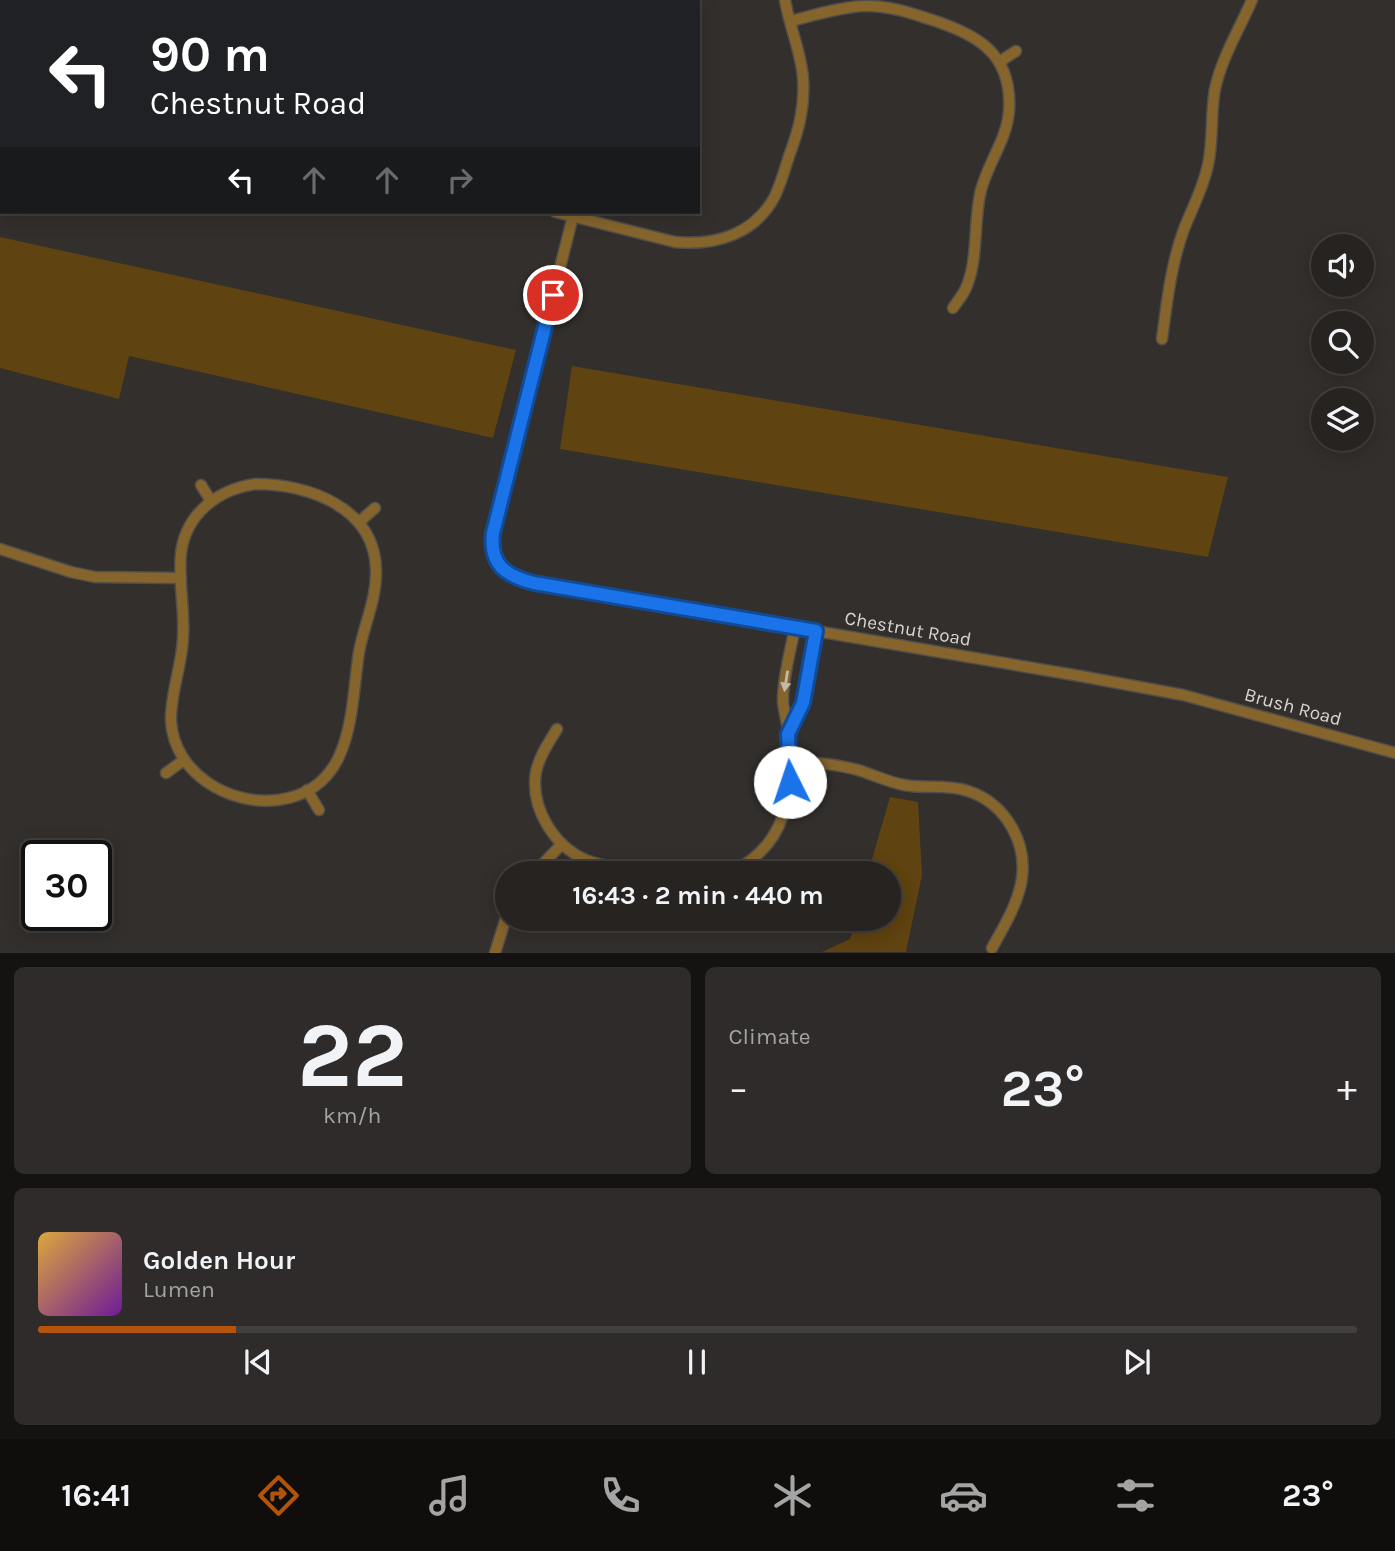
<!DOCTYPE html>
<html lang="en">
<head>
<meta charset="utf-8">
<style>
	:root { --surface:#262321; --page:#2e2b2a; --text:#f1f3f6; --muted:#a4a4a5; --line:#42403f; --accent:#b45309 }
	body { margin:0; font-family:Karla,sans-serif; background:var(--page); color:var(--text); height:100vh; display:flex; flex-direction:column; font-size:26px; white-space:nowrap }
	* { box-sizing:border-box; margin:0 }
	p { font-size:23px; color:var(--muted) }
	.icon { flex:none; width:38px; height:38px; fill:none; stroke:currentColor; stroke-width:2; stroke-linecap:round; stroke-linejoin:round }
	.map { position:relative; height:953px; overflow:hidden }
	.panel { display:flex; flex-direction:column; gap:14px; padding:14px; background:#151312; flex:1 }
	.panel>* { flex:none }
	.guide { position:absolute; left:0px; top:0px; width:700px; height:214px; box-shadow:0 4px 18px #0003,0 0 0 2px var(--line); background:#202124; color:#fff; overflow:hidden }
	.fabs { position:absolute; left:1311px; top:234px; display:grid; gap:14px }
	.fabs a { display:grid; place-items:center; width:63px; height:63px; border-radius:50%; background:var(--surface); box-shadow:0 4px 18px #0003,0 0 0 2px var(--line); font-size:35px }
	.speed { position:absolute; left:21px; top:840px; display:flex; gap:14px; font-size:35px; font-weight:700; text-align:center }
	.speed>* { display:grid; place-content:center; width:91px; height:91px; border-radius:50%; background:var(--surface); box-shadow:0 4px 18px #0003,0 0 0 2px var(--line); line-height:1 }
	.speed .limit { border:4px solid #111; border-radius:10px; background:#fff; color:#111 }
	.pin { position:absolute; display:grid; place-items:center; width:60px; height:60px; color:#fff; margin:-30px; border:4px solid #fff; border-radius:50%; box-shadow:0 2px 7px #0007 }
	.me { position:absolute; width:77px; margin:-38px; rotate:356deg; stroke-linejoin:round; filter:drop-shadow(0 0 5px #0008) }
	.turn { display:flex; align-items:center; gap:24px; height:147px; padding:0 35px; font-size:32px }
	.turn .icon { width:91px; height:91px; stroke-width:2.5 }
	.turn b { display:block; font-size:49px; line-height:60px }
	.lanes { display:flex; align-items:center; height:66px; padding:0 35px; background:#0003; justify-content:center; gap:35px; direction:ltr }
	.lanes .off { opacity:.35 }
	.big { font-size:52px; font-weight:700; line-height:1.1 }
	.panel .widget { flex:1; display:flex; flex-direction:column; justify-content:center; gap:10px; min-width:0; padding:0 24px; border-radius:10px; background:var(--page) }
	.panel .dial { align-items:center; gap:0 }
	.dial b { font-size:91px; line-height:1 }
	.song { display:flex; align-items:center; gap:21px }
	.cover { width:84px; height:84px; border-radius:10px; background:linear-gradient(135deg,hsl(40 70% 55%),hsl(280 70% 35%)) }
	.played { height:7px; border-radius:4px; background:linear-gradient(90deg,var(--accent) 15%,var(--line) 15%) }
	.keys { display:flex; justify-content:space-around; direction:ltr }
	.heat { display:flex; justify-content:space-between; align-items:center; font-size:38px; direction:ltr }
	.panel .tiles { flex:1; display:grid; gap:14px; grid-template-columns:1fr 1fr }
	.widget:last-child { grid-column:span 2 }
	.trip { position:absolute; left:495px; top:861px; width:406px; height:70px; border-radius:35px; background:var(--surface); box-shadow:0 4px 18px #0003,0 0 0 2px var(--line); font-weight:700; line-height:70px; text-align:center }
	.tabs { display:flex; height:112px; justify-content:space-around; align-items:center; background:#0f0e0d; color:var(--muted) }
	.tabs .icon { width:49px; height:49px }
	.tabs .on { color:var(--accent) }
	.tabs b { font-size:32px; color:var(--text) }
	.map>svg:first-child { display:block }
	.green { fill:#5f4310 }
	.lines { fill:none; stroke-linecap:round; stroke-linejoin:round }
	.minor-casing { stroke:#504d4a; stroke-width:13 }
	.minor { stroke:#86652d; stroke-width:10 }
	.oneway { fill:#c2b9a9 }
	.route-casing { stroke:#114b97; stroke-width:18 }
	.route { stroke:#1a73e8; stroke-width:12 }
	.labels { text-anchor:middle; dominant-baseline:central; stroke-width:7; stroke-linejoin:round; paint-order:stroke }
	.street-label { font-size:19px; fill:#d6d5d2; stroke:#322f2c }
</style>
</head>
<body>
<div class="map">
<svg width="1395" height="953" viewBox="0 0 1395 953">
	<rect width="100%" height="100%" fill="#322f2c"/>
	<g class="green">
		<path d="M0,237L516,350L493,438L129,356L119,399L0,368Z"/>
		<path d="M572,366L1228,477L1208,557L560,449Z"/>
		<path d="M890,797L918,802L922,875L906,952H822L850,939L856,919H889V873H868Z"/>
	</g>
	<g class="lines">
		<g class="minor-casing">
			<g id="minor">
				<path d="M120,0L127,2"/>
				<path d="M300,0L302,2"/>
				<path d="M214,2L220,0"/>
				<path d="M524,2L525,0"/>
				<path d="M791,21C815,15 840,7 864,6C885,5 906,11 926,18C975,33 1013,52 1009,111C1007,139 988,163 981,190C973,221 979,262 965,290C962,296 957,302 953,308"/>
				<path d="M999,62L1016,51"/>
				<path d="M0,83L2,84"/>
				<path d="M555,212L675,242C716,246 755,234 775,196C781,183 785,169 789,156C799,130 805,106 803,78C801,51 789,26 785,0"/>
				<path d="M573,216L493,533C489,565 505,576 534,583L1080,676L1183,695L1395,753"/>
				<path d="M1162,339C1167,302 1171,264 1184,229C1192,209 1202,190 1207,169C1214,143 1210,115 1215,89C1222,57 1239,30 1252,0"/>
				<path d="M256,484C309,484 375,508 376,570C377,598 364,625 359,652C350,710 355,790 278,800C229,806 174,773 171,721C170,695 182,665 183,638C185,609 178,581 181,553C186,513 219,489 256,484Z"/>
				<path d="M201,485L211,501"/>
				<path d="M359,522L375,508"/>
				<path d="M0,549L71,572L95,577L181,578"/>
				<path d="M557,729C549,742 539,757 536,772C530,808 554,846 586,860C604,867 624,868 643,873"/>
				<path d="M788,733L803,703L816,631"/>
				<path d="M789,761C812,762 836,764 858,770C874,775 888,782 904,785C925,789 947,784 968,791C1007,804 1029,845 1021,884C1016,907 1003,928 992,948"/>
				<path d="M166,773L184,760"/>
				<path d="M307,790L319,810"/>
				<path d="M534,873L562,844"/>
				<path d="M730,873C791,843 791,794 788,734C788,724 784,713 783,702C782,681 791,649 795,627"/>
				<path d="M495,953L508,911"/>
			</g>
		</g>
		<use href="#minor" class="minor"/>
	</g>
	<defs><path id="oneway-solid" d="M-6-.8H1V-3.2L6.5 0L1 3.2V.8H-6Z" transform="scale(1.75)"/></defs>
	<use class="oneway" href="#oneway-solid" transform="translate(786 681) rotate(99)"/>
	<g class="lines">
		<g class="route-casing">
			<path id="route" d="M553,295L493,533C489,565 506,576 534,583L816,631L803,703L788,734L790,782"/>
		</g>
		<use href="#route" class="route"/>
	</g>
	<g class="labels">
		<g class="street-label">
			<text transform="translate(908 629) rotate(10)">Chestnut Road</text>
			<text transform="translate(1293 707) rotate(15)">Brush Road</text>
		</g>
	</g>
</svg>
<div class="fabs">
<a><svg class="icon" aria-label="sound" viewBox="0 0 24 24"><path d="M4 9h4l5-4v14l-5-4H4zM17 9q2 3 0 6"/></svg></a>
<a><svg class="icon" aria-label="search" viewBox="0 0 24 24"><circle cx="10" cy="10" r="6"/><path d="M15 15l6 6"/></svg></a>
<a><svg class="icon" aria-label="layers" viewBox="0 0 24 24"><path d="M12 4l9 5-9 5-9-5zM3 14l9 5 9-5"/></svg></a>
</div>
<div class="speed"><div class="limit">30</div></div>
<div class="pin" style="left:553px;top:295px;background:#d93025"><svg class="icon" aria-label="arrive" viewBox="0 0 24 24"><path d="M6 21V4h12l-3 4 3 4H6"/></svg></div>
<svg class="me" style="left:790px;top:782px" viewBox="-20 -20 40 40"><circle r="19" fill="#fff"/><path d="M0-13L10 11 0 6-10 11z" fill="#1a73e8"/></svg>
<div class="trip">16:43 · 2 min · 440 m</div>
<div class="guide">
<div class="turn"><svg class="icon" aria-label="left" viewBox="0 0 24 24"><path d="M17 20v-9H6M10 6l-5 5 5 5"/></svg><div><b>90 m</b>Chestnut Road</div></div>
<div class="lanes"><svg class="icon" aria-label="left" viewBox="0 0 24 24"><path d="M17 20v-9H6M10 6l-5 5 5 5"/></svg><svg class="icon off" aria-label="ahead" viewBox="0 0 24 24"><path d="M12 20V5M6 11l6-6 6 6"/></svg><svg class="icon off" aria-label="ahead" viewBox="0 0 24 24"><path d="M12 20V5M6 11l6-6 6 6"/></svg><svg class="icon off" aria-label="right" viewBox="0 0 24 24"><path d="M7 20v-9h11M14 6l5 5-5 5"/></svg></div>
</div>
</div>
<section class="panel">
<div class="tiles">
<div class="widget dial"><b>22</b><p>km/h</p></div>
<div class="widget"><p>Climate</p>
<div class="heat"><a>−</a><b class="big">23°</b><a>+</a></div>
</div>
<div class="widget">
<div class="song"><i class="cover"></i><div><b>Golden Hour</b><p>Lumen</p></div></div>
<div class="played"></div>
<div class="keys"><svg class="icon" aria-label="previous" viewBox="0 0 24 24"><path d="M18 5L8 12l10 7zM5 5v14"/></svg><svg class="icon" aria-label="pause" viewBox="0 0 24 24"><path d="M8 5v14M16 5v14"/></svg><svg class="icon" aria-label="next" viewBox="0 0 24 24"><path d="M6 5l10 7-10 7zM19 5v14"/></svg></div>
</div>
</div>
</section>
<nav class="tabs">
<b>16:41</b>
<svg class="icon on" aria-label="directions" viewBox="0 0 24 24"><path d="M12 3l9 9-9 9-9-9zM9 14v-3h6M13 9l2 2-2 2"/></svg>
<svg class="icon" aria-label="music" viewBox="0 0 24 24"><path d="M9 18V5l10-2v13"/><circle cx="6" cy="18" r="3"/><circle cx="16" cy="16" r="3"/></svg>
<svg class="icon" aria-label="phone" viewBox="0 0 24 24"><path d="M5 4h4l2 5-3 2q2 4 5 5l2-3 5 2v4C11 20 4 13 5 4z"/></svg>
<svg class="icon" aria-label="climate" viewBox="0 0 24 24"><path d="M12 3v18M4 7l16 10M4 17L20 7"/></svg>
<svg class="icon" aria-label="car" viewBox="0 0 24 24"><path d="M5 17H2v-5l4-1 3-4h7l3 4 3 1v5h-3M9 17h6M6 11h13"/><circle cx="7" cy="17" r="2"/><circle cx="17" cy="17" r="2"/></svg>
<svg class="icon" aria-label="filters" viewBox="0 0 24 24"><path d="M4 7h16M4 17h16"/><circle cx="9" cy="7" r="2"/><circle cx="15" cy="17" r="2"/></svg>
<b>23°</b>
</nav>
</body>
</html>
